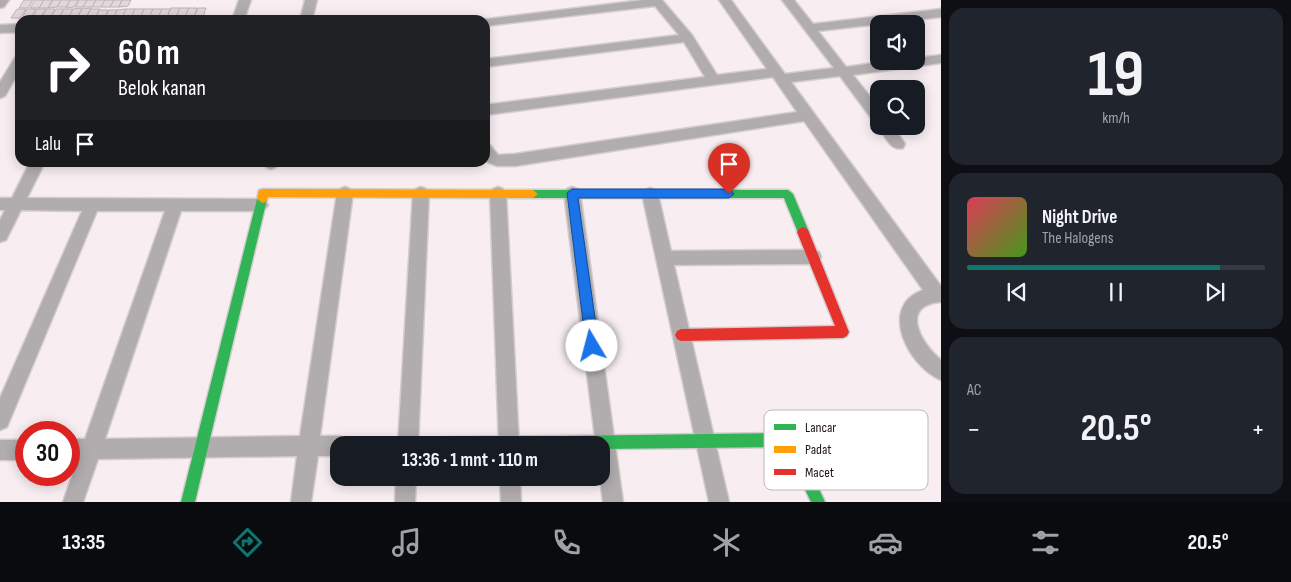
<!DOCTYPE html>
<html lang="id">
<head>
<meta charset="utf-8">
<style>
	:root { --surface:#171b24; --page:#20242c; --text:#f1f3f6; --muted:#9ea1a6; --line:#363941; --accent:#0f766e }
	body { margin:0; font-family:"Sofia Sans Condensed",sans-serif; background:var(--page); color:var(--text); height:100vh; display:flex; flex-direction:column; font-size:19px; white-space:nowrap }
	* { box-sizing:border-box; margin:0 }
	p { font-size:16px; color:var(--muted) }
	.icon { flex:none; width:28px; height:28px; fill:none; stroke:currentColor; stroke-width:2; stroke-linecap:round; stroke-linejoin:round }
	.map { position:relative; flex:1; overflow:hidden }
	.side { display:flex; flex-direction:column; gap:8px; padding:8px; background:#0d0f14; width:350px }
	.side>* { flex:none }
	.top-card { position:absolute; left:15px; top:15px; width:475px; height:152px; border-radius:15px; box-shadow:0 2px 12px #0003; background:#202124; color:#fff; overflow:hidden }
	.fabs { position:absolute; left:870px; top:15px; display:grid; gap:10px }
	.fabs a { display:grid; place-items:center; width:55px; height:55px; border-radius:10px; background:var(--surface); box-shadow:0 2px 12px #0003; font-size:25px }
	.speed { position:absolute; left:15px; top:421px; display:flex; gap:10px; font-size:25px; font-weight:700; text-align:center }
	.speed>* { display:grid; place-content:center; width:65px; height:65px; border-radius:50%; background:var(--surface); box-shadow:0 2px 12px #0003; line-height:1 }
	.speed .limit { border:8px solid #d22; background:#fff; color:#111 }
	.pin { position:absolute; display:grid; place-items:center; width:42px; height:42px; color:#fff; margin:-51px -21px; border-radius:50% 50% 50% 0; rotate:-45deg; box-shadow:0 0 5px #0007 }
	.pin .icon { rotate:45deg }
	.me { position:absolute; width:55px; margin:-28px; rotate:352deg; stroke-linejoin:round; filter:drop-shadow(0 0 4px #0008) }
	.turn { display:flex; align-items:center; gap:18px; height:105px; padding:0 20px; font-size:22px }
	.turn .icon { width:65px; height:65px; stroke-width:2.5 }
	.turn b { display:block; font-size:35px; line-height:42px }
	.then { display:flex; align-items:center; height:48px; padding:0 20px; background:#0003; gap:10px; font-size:19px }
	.big { font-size:38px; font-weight:700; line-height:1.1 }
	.side .widget { flex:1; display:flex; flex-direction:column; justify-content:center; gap:8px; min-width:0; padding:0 18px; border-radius:15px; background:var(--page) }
	.side .dial { align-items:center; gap:0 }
	.dial b { font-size:65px; line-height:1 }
	.song { display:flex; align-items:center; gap:15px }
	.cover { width:60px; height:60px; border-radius:8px; background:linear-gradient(135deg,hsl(350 70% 55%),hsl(100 70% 35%)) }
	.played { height:5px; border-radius:2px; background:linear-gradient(90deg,var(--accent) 85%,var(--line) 85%) }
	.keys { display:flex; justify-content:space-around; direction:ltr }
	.heat { display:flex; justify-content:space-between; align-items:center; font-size:28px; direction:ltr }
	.trip { position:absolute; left:330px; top:436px; width:280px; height:50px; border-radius:15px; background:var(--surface); box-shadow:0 2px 12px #0003; font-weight:700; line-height:50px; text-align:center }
	.menu { display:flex; height:80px; justify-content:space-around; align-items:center; background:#090b0e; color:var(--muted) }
	.menu .icon { width:35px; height:35px }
	.menu .selected { color:var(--accent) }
	.menu b { font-size:22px; color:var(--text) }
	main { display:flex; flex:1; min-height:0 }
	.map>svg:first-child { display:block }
	.building { fill:#e2d7db; stroke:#beb3b7 }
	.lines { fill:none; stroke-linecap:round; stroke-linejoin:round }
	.street-casing { stroke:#d5cccf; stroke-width:3 }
	.fast-casing { stroke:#d5cccf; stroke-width:3 }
	.slow-casing { stroke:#d5cccf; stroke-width:3 }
	.jam-casing { stroke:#d5cccf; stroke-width:3 }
	.street { fill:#b1adae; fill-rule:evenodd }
	.fast { fill:#30b455; fill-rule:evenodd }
	.slow { fill:#ff9f0a; fill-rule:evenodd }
	.jam { fill:#e5322d; fill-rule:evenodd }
	.route { fill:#1a73e8; stroke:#114b97 }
	.key { fill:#fff; stroke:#bcb9ba; stroke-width:1 }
	.key-label { font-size:14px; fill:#201519 }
</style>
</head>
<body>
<main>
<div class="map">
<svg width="941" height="502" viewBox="0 0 941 502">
	<rect width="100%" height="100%" fill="#f8eef2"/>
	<g class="building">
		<path d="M24,0H33L28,8H19Z"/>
		<path d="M35,0H44L39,8H30Z"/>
		<path d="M44,0H52L48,8H39Z"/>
		<path d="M53,0H61L57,7L48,8Z"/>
		<path d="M61,0H70L66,7H57Z"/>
		<path d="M70,0H79L74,7L66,8Z"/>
		<path d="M79,0H87L83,7H75Z"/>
		<path d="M87,0H96L92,7H83Z"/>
		<path d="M96,0H105L101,7H92Z"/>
		<path d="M105,0H114L110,7H101Z"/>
		<path d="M114,0H122L119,7H110Z"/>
		<path d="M122,0H131L128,6L119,7Z"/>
		<path d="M82,8L77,18H68L73,9Z"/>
		<path d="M91,8L86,17L77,18L82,9Z"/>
		<path d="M171,8H180L176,17H167Z"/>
		<path d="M180,8H189L185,17H176Z"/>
		<path d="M189,8H197L194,17H185Z"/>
		<path d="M198,8H206L203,17H194Z"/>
		<path d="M17,9H26L20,18H11Z"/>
		<path d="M27,9H36L30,18H22Z"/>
		<path d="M37,9H46L40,18H32Z"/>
		<path d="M47,9H55L50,18H41Z"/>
		<path d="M56,9H64L59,18H50Z"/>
		<path d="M64,9H73L68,18H59Z"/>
		<path d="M91,9H100L95,18H86Z"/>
		<path d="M126,9H135L131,18H122Z"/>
		<path d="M126,9L122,18L113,19L117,10Z"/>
		<path d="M135,9H144L140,18H131Z"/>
		<path d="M144,9H153L149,18H140Z"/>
		<path d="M153,9H162L158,18H149Z"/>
		<path d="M162,9H170L167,18H158Z"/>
		<path d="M99,10H108L104,19H95Z"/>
		<path d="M109,10H117L113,19H104Z"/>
	</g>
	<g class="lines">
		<g class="street-casing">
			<g id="street">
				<path d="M0,0H9L4,7L0,8Z"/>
				<path d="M239,0H251L244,20H232Z"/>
				<path d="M305,0H317L312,20H300Z"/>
				<path d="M643,0H662L692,35L717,75L767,69L719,0H731L785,74L834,68L782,0H794L813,24L941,9V17L818,31L846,67L889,61H916V58L941,55V63L853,75L879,108V123L874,122L840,76L791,82L941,286V302C899,305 921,344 941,360V380C909,367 877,307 923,290L804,121L515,166H497L485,161V144L490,145L498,155L515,154L797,112L773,77L485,115V105L705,77L684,42L485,67V59L679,35L655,6L485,26V20H480Z"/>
				<path d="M20,24V32L0,33V25Z"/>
				<path d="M20,55V70L5,96L0,98V82L16,56Z"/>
				<path d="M879,125V126H893L905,144L903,148C891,152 884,135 878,126Z"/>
				<path d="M30,162H45L27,198L260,199L265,201L268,205L265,209L260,211H181L105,439L300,436L337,193L340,189L345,187L350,189L353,193L320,436H339L346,439L349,445H339V456H318L311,502H291L297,456L98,459L83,502H63L78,459H69V439H85L165,211H97L7,427L0,430V398L82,211L21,210L6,240L0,242V220L5,210H0V198H12Z"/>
				<path d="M264,162H278V163L276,167L271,169L266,167Z"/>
				<path d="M421,187L426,189L429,193L418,445H398L413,193L416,189Z"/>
				<path d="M498,187L503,189L506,193L519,445H499L490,193L493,189Z"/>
				<path d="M572,187L577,189L580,193L623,502H603L600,478H601V445H596L564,193L567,189Z"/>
				<path d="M650,188L655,190L658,194L671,251L813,250L819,252L821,257L819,262L813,264L674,265L729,502H709L642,194L645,190Z"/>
				<rect x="0" y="440" width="26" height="20"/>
				<path d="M396,478H416L415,502H395Z"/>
				<path d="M500,478H520L521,502H501Z"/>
			</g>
		</g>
		<g class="fast-casing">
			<g id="fast">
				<path d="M533,190H788L793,194L809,232L807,235H799L784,198H533L528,194Z"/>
				<path d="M262,195L267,199L195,502H181L257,199Z"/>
				<path d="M789,433L794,435L825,502H811L785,447L601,449V445H395L397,440L402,438Z"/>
			</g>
		</g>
		<g class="slow-casing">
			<path id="slow" d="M263,189L533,190L538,194L533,198L268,197L266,202L262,203L257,199L259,190Z"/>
		</g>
		<g class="jam-casing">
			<path id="jam" d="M803,227L807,229L809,232L849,332L847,336L843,338L681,341L677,339L675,335L677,331L681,329L835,326L797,232L799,229Z"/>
		</g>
		<use href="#street" class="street"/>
		<use href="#fast" class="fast"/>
		<use href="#slow" class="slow"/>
		<use href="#jam" class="jam"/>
	</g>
	<path class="route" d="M572,189H729L734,194L729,198H578L599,346L597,351L592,352L588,351L586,346L567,193Z"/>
	<rect x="764" y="410" width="164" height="80" rx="8" class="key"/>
	<rect x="774" y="424" width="22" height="6" fill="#30b455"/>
	<rect x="774" y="446" width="22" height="7" fill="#ff9f0a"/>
	<rect x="774" y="469" width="22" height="6" fill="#e5322d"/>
	<g class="key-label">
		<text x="805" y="432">Lancar</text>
		<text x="805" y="454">Padat</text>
		<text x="805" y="477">Macet</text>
	</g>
</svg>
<div class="fabs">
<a><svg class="icon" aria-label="sound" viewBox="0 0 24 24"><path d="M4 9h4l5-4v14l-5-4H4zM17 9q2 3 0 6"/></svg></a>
<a><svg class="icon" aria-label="search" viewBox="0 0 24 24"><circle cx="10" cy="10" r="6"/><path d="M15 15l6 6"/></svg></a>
</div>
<div class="speed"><div class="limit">30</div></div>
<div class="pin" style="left:729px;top:194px;background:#d93025"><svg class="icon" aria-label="arrive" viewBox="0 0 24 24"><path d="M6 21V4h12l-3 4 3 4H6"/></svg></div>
<svg class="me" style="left:592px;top:346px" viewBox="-20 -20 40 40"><circle r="19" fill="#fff"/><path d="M0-13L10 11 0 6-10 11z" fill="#1a73e8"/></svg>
<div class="trip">13:36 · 1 mnt · 110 m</div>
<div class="top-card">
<div class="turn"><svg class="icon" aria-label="right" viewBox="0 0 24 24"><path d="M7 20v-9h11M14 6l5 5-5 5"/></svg><div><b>60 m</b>Belok kanan</div></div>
<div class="then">Lalu<svg class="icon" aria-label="arrive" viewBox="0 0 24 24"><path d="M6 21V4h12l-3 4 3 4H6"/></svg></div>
</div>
</div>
<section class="side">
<div class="widget dial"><b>19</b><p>km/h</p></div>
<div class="widget">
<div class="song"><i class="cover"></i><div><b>Night Drive</b><p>The Halogens</p></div></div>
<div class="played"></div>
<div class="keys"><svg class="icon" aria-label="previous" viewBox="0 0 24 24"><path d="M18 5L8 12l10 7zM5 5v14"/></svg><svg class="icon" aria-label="pause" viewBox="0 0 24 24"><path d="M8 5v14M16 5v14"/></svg><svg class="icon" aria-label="next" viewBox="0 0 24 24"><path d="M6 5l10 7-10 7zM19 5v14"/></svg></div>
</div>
<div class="widget"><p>AC</p>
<div class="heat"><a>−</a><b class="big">20.5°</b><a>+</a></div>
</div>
</section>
</main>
<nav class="menu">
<b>13:35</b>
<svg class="icon selected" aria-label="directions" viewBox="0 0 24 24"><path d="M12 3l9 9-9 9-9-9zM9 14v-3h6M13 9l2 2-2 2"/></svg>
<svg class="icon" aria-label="music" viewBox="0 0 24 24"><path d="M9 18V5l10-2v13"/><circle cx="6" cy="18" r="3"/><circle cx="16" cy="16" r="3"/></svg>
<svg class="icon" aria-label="phone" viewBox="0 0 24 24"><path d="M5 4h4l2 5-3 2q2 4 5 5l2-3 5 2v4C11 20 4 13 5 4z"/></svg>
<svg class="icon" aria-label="climate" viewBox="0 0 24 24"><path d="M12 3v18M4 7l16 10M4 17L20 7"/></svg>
<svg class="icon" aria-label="car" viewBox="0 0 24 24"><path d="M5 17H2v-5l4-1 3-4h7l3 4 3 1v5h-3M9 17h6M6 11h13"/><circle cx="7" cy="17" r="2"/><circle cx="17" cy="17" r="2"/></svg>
<svg class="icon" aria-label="filters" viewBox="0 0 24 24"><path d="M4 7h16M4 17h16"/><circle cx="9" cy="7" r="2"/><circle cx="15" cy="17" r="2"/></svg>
<b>20.5°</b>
</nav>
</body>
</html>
